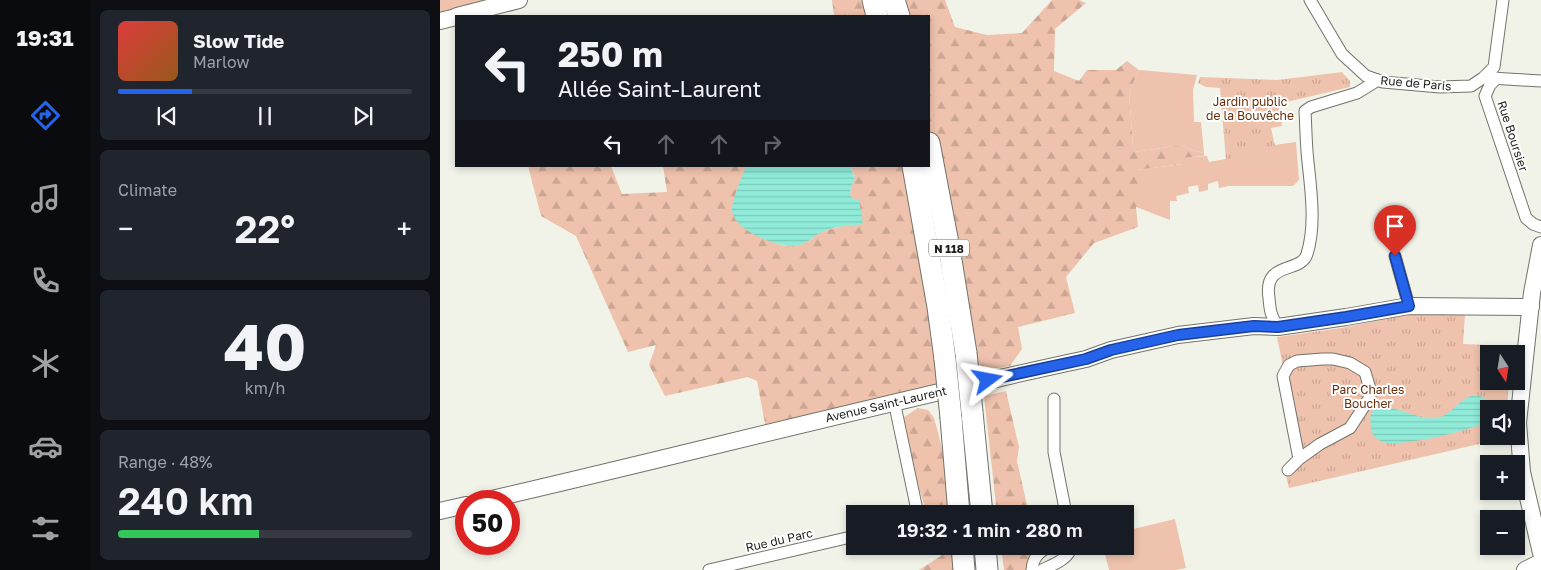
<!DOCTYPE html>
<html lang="en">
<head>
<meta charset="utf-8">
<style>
	:root { --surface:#171b24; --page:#20242c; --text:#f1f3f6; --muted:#9ea1a6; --line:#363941; --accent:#2563eb }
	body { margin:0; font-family:"Golos Text",sans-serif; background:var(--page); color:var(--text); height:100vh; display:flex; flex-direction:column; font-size:19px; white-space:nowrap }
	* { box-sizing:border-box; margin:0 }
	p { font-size:16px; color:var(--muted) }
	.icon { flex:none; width:28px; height:28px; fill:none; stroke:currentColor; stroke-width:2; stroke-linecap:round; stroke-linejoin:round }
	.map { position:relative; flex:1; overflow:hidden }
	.panel { display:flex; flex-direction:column; gap:10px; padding:10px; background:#0d0f14; width:350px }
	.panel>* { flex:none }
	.hud { position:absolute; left:15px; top:15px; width:475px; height:152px; border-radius:0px; box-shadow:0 2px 8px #0003; background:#171b24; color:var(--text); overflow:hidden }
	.needle { width:32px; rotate:168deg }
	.buttons { position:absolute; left:1040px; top:345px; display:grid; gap:10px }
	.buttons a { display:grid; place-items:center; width:45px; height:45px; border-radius:0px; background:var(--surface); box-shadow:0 2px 8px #0003; font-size:25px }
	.speed { position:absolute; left:15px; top:490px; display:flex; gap:10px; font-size:25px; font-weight:700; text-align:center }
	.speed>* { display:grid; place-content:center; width:65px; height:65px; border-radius:50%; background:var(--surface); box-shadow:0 2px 8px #0003; line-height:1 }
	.speed .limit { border:8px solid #d22; background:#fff; color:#111 }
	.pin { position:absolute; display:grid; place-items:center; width:42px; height:42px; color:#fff; margin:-51px -21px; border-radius:50% 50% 50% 0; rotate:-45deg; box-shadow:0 0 5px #0007 }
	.pin .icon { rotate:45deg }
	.me { position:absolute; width:55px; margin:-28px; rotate:77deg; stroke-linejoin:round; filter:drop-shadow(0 0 4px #0008) }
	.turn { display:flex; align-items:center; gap:18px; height:105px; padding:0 20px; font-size:22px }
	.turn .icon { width:65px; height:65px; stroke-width:2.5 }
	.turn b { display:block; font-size:35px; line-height:42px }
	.lanes { display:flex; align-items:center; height:48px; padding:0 20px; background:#0003; justify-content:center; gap:25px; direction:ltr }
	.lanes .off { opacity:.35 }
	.big { font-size:38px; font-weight:600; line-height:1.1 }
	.panel .widget { flex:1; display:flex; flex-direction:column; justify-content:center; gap:8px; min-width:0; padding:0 18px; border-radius:8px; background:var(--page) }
	.panel .dial { align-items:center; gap:0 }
	.dial b { font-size:65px; line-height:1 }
	.song { display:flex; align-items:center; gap:15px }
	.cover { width:60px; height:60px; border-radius:8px; background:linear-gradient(135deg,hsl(0 70% 55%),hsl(30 70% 35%)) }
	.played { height:5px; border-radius:2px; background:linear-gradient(90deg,var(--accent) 25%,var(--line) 25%) }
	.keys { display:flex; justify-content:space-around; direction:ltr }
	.heat { display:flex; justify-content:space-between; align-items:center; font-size:28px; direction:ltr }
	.charge { height:8px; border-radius:4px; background:linear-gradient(90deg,#34c759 48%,var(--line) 0) }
	.trip { position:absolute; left:406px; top:505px; width:288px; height:50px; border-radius:0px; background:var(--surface); box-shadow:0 2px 8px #0003; font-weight:600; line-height:50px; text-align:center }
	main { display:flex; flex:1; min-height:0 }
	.menu { display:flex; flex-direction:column; width:90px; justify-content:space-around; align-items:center; background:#090b0e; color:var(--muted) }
	.menu .icon { width:35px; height:35px }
	.menu .selected { color:var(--accent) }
	.menu b { font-size:22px; color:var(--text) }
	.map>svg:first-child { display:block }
	.grass { fill:#eec2ac }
	.forest { fill:url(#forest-firs) }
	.park { fill:url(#park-tufts) }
	.water { fill:url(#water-rules) }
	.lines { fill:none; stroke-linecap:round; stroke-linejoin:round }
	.street-casing { stroke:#72736b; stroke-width:13 }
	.secondary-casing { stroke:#72736b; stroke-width:18 }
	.highway-casing { stroke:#72736b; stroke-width:23 }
	.street { stroke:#fff; stroke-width:11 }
	.secondary { stroke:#fff; stroke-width:16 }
	.highway { stroke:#fff; stroke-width:21 }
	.highway-bridge-casing { stroke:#72736b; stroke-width:23; stroke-linecap:butt }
	.highway-bridge { stroke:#fff; stroke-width:21 }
	.route-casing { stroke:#184099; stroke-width:12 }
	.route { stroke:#2563eb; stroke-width:9 }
	.labels { text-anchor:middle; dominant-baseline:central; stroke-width:4; stroke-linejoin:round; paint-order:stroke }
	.shield { fill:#fff; stroke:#646462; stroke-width:1 }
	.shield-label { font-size:11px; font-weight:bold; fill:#21221e }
	.street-label { font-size:12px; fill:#21221e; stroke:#fff }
	.park-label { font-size:12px; fill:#692e09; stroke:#fff }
</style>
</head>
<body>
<main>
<nav class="menu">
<b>19:31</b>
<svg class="icon selected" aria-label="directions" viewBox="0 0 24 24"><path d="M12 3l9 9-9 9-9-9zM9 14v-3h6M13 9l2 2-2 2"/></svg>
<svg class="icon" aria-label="music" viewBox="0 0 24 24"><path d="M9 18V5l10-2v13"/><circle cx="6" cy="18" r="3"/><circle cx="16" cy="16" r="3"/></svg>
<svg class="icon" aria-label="phone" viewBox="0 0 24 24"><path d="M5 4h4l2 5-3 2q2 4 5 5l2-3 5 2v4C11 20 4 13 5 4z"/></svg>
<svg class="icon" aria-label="climate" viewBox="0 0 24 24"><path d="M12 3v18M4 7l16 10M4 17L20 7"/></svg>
<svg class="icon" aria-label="car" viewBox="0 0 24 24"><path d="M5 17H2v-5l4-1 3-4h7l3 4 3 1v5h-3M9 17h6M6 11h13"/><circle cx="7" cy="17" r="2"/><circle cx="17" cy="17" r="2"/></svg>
<svg class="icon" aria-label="filters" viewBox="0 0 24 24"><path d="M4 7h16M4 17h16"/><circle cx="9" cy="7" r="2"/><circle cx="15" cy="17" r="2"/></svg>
</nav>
<section class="panel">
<div class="widget">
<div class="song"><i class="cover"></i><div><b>Slow Tide</b><p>Marlow</p></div></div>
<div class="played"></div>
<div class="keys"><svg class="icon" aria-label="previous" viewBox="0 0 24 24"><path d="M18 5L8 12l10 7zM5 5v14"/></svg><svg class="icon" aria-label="pause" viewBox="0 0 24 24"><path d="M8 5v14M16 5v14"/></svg><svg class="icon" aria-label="next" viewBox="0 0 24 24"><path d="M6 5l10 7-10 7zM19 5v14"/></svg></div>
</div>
<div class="widget"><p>Climate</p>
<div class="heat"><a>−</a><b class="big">22°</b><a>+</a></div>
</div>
<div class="widget dial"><b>40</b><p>km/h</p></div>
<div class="widget"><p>Range · 48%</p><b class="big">240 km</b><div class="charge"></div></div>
</section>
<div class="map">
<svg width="1101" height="570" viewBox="0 0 1101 570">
	<defs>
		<pattern id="forest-firs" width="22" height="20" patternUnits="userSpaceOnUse" patternTransform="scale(1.25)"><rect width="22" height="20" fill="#eec2ac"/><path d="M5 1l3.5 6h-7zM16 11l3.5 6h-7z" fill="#cca694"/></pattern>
		<pattern id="park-tufts" width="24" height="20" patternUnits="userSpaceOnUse" patternTransform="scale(1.25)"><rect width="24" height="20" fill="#eec2ac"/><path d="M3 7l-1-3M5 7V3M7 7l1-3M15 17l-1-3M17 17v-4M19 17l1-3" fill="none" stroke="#cca694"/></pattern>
		<pattern id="water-rules" width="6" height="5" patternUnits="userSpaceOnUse" patternTransform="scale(1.25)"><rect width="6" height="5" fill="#90ebd9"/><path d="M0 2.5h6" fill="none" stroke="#7cc9ba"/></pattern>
	</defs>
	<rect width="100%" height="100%" fill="#f1f3e9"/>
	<g class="grass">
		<path d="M0,0H50L0,14Z"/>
		<path d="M699,70L757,75L753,90L754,122H761L764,153L752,150L741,145L695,152L693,147L689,92Z"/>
		<path d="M856,142L859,180L853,186H789L779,188L778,181L768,184V190L759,192L758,185L748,187L749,193L736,196L737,201H730V220L696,207L695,170L743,164V158L767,156L769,162L835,150V145Z"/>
		<path d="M735,519L746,568L736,570H669L663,546H685V531Z"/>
	</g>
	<g class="forest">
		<path d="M392,0H505L515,27L547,35L582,33L612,0H639L646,3L615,29L614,71L639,81L647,70H676L687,61L699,70L689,92L693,147L695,152L741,145L752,150L764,153V156L743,158V164L696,170L701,202L696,207L698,227L654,243L626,277L635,313L578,327L582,349L570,366L544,370L485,390L429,400L326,429L317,381L308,377L225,396L209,365L216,345L188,352L136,236L101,216L88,166H171L182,194L227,192L223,166H307L297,190L292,210C311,226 336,256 364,243C371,240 377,233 384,231C389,229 394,228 399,227L414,199L410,195L411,186L415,178L410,166H489V16H394Z"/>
		<path d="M566,391L579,447L577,461L589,514H557L544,396Z"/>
		<path d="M478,408L488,410L494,418L505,459L510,514H487L458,421Z"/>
		<path d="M499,546H512L514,570H479L501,556Z"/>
		<path d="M561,546H591L592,570H564Z"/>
	</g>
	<g class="park">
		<path d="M902,72L910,81V87L838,104L842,126L831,128L836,150L786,160L780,88L766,87L758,83L760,77L837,80Z"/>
		<path d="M999,313L1025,314L1023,344L1072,346V354H1049V381H1069L1067,409H1049V436H1065V438L849,488L844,467L861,454L837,337L901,328L968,314Z"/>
	</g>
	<g class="water">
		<path d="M307,166H410L415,179L411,186L410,195L414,199L419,200L423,224C410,226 393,226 382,232C373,236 366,245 355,246C338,248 293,230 292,210C292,201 302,174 307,166Z"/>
		<path d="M1036,395C1044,397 1051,401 1054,409H1049V421C1032,430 960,448 943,442C939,441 936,438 933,435C918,380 973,423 997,418C1012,415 1020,397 1036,395Z"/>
	</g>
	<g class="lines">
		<g class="street-casing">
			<g id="street">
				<path d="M870,0L902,54L926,76L943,82L1000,87L1031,86L1043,78L1054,67L1063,0"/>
				<path d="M1050,78L1101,81"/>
				<path d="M1057,78L1050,85L1045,96L1086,218L1093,224L1101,227"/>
				<path d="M955,256L969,306"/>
				<path d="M838,327C831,316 830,311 829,298C823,260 861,274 867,254C876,226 871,190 868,162C866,145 866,128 865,111L871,107L917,93L938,80"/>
				<path d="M614,399V452L626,514"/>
				<path d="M454,401L477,510V514"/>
				<path d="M848,470L859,459L843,376L849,365L857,361L883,359H893L910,363L925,372L930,389V397L910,428L880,444L859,459"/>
				<path d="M269,570L415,536"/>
				<path d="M592,570C593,557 599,552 610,546"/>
				<path d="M602,570C614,564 628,560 632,546"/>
			</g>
		</g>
		<g class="secondary-casing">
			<g id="secondary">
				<path d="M17,16L79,0"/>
				<path d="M0,21L16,17"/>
				<path d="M1101,245L1092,293L1078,423L1082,472L1101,553"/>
				<path d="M43,501C244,455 444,402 646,359L671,350L738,335L814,326L838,327L906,317L969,306L1091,307"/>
				<path d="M0,511L26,505"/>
				<path d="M1085,570L1101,562"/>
			</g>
		</g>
		<g class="highway-casing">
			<g id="highway">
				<path d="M433,0L437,16"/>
				<path d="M454,0L459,16"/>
				<path d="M489,143L510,254L526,353"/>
				<path d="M473,166L498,307L505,359"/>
				<path d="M532,412L542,514"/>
				<path d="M511,418L519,514"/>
				<path d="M522,546L524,570"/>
				<path d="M545,546L547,570"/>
			</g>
		</g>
		<use href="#street" class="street"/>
		<use href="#secondary" class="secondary"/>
		<use href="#highway" class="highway"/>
		<g class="highway-bridge-casing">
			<g id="highway-bridge">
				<path d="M526,353L532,412"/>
				<path d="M505,359L511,418"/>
			</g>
		</g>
		<use href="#highway-bridge" class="highway-bridge"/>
	</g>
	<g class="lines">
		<g class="route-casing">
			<path id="route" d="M548,380L646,359L671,350L738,335L814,326L838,327L906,317L969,306L955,256"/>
		</g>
		<use href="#route" class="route"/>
	</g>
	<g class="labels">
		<rect class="shield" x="489" y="239.5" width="40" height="17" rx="4"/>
		<g class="shield-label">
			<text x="509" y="248">N 118</text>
		</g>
		<g class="street-label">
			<text transform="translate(976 83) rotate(5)">Rue de Paris</text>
			<text transform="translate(1073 136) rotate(72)">Rue Boursier</text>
			<text transform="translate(446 404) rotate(-13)">Avenue Saint-Laurent</text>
			<text transform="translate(339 540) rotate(-13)">Rue du Parc</text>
		</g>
		<g class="park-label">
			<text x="810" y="101">Jardin public<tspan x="810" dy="14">de la Bouvêche</tspan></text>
			<text x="928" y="389">Parc Charles<tspan x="928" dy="14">Boucher</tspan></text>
		</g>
	</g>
</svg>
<div class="buttons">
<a><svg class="needle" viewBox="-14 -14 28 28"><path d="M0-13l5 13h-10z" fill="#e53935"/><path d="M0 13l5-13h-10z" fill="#9ea1a6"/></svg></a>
<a><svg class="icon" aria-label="sound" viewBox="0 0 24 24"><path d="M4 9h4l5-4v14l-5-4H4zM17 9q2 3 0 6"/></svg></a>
<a>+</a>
<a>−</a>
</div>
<div class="speed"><div class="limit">50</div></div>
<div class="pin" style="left:955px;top:256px;background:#d93025"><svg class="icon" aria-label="arrive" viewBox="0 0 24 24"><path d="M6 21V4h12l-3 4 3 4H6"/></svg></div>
<svg class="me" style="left:548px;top:380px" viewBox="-20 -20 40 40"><path d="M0-17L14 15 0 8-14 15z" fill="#2563eb" stroke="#fff" stroke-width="4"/></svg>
<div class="trip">19:32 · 1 min · 280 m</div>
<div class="hud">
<div class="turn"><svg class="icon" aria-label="left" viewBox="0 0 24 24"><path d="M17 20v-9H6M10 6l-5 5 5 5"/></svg><div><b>250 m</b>Allée Saint-Laurent</div></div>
<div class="lanes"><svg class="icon" aria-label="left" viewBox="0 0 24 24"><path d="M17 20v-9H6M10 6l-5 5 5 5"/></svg><svg class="icon off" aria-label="ahead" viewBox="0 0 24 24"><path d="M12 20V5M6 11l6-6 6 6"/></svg><svg class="icon off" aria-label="ahead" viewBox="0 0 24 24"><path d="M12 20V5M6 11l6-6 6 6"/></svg><svg class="icon off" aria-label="right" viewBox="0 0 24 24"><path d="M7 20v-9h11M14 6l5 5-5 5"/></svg></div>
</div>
</div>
</main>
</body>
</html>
